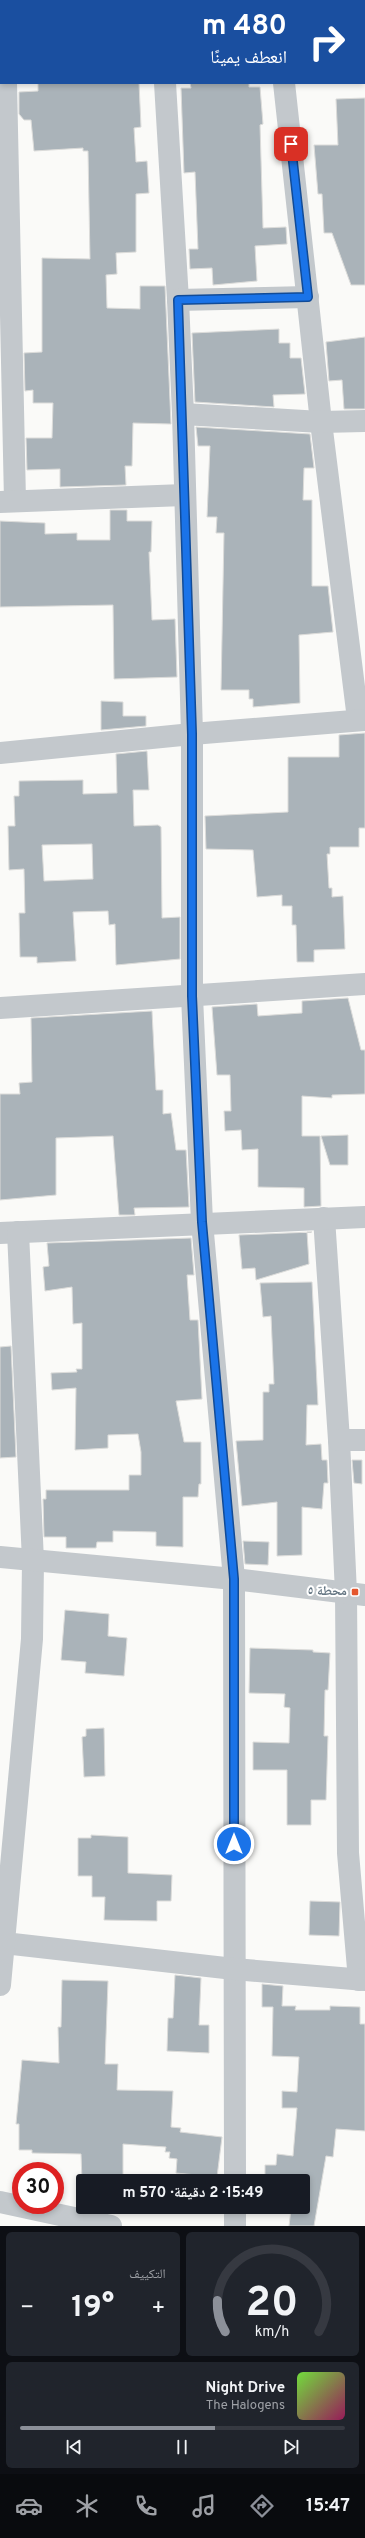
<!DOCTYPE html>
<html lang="ar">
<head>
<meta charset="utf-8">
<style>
	:root { --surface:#171b24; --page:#20242c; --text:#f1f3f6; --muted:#9ea1a6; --line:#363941; --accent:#8c9099 }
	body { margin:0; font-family:Overpass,"Noto Naskh Arabic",sans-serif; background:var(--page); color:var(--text); direction:rtl; height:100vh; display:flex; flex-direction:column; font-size:15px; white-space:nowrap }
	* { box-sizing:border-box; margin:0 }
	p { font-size:13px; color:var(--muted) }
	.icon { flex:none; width:22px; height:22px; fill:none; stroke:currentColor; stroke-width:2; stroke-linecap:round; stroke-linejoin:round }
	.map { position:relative; height:2226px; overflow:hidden; direction:ltr }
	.sheet { display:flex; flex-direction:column; gap:6px; padding:6px; background:#0d0f14; flex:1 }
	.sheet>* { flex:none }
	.guide { position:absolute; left:0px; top:0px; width:365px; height:84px; box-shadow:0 2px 6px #0003; direction:rtl; background:#1a4fa0; color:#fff; overflow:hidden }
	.speed { position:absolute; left:12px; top:2162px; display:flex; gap:8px; font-size:20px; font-weight:700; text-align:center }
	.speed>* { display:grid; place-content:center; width:52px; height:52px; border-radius:50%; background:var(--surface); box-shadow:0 2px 6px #0003; line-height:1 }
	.speed .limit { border:6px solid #d22; background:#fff; color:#111 }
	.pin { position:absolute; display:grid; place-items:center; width:34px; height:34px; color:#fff; margin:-17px; border-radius:8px; box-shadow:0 2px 6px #0006 }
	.me { position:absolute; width:44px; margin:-22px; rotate:0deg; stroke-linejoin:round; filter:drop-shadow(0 0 3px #0008) }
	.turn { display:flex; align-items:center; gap:14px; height:84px; padding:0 12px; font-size:18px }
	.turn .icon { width:52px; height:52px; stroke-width:2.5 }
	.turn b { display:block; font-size:28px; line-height:34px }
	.big { font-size:30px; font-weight:700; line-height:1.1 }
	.sheet .tile { flex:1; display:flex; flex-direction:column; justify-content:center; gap:6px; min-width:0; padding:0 14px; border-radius:6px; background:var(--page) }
	.sheet .dial { align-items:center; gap:0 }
	.dial svg { height:104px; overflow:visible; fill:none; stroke:var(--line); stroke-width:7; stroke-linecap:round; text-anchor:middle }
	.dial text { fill:var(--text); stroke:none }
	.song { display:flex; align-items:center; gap:12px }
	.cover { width:48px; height:48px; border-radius:6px; background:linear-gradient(135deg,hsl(100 70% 55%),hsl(330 70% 35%)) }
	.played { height:4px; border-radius:2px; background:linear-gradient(90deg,var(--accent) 60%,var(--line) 60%) }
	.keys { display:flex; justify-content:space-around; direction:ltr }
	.heat { display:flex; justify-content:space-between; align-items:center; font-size:22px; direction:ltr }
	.sheet .tiles { flex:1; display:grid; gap:6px; grid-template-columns:1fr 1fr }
	.tile:last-child { grid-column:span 2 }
	.trip { position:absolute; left:76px; top:2174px; width:234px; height:40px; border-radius:4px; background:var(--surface); box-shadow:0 2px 6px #0003; font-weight:700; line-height:40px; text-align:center; direction:rtl }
	.tabs { display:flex; height:64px; justify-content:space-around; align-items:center; background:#090b0e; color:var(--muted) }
	.tabs .icon { width:28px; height:28px }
	.tabs .selected { color:var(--accent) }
	.tabs b { font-size:18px; color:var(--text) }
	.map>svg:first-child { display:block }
	.building { fill:#aab3b9; stroke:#dcdcda; fill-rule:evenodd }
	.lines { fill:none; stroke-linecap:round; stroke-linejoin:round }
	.minor { stroke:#c3c8cc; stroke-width:22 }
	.tertiary { stroke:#c3c8cc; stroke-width:22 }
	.route-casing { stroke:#114b97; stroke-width:10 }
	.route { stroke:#1a73e8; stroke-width:7 }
	.poi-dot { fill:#e4572e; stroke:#fff; stroke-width:1.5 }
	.labels { text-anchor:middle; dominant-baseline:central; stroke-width:4; stroke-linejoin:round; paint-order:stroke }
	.poi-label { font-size:13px; font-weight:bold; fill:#657683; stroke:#fff; text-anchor:end }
</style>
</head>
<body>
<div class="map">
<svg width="365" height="2226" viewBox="0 0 365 2226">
	<rect width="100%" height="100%" fill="#fafaf8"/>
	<g class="building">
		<path d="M38,83H139L141,127L134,128L136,162L147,161L149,193L136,194V252L116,253L117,274L106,275L107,308L140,309V286H165L171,424L133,423L132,466H125L126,485L60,487V469L27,470L26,438H52L53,403H33V390L25,391L24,353L42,352V258L90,259L88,151H83V148L34,151L31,120H24L19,114V92L38,91Z"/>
		<path d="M190,83H249V87H260L263,124L260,125L263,228L286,227L287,244L255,246L257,281L213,285L212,268L190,269L189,249H198L195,172L184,173L181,88H191Z"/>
		<path d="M365,98V285H351L332,233H324L322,194H318L314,145H338L336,99Z"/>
		<path d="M279,329V343H290V358H301L305,394L273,395L274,407L195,402L192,333Z"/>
		<path d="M365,337V409H344L342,380L329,381L326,342Z"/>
		<path d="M196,427L310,434L314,468H304L303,500H312V586H328L333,632L299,635L300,703L253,707V699H249V690H221L224,533H216L217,517H207L210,446H198Z"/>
		<path d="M110,510H127V521H152L151,552H149L152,620L175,619L177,677L114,679L113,605L0,607V521L45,523V534L77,533V540H110Z"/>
		<path d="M101,701L123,702V716H146V726L101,730Z"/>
		<path d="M365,733V828H359V847H330V854H327L329,888H332V897L343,896L345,949L314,950V962H297L296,925H292V906H282V895L257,897L253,850L206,849L205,816L288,812V757H339V735Z"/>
		<path d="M147,751L149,790H133L134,826L158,825L161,827L162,918L180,917V959L116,965L115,924L109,925L108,911L73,912L76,961L37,963V957H20L19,913H25L24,869L9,870L8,826H15L14,796H19V781L83,780V794L117,793L116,754ZM92,844L93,879L44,881L42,845Z"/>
		<path d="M348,998L361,1050H365V1094L332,1095V1098L302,1096V1136H320L321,1206L304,1207V1188L258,1187V1149L242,1150L241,1130L225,1131L224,1111H231L230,1075H217L212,1007L257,1004L258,1016L302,1013V1001Z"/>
		<path d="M152,1011L156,1090H163V1114L171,1113L176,1150H186L189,1207L134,1208L135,1215H119L113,1136L56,1138V1195L0,1200V1094H20L19,1083L32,1082L31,1018Z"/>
		<path d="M348,1135V1165H330L321,1136Z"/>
		<path d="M307,1232L309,1264L256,1280L255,1268L242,1269L239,1235L312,1232Z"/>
		<path d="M191,1238L194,1275H187L190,1320H198L202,1399L176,1401L184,1442H201V1484H199L198,1497H183V1547L156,1546V1532L113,1531V1542H97L96,1548H66V1537H44L43,1499H46V1490H129V1475H141V1452L138,1434L108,1435V1448L75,1450L76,1388L52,1390L51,1373L77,1372L76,1369H82V1323L73,1324L72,1287L45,1291L43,1267L49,1266L47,1243Z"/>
		<path d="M312,1282L318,1405H307L306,1445L321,1444L322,1460H327L328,1483H324L322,1509L302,1507V1555L277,1556V1502L242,1506L236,1441L263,1440V1392H269V1384H274L271,1316L263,1317L260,1283Z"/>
		<path d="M11,1346L16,1457L0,1458V1347Z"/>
		<path d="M352,1460H362V1484L354,1483Z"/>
		<path d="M243,1541L269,1542L268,1565L245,1564Z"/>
		<path d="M65,1610L109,1614L108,1636L127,1638L124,1676L85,1673L86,1662L61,1660Z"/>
		<path d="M250,1648L313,1650V1652L330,1653L328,1690H325L324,1736H328L326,1800H311V1825H287V1770H253V1742L289,1743L290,1708L284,1707L285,1694L249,1693Z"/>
		<path d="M104,1728L105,1776L84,1777L82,1737L86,1736V1729Z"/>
		<path d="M91,1835L128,1837V1873L172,1875L171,1901H157V1921L104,1920L105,1897H92V1876H78V1838H91Z"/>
		<path d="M310,1901L340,1902L339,1936L309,1935Z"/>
		<path d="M175,1975L201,1978L199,2025H209V2053L167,2051L168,2018H173Z"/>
		<path d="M62,1980L108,1981L105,2064H118L117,2090L173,2091L171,2127L181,2128L180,2132L222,2137L217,2177L176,2173L177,2159L169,2158L170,2152H165L166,2147L123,2144V2181H82L81,2154L32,2153V2150H19V2124H16L22,2060L59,2063L58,2027H61Z"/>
		<path d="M262,1984L283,1986L282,2006H296L295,2010H330V2006L360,2007V2024H365V2131L336,2129L333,2157L326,2156L314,2226H289L291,2209L288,2207H303V2181H265V2165H276L277,2154L293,2156L297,2108H282V2091L297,2092L299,2057L272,2056L273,2007H262Z"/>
	</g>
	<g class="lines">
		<g class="minor">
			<path d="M274,0L275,1"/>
			<path d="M364,33H365"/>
			<path d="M0,42H1"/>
			<path d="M6,83L15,501"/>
			<path d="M165,83L178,300L183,414L192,734V996L202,1222L234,1579L235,2181"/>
			<path d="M284,83L321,422L358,719"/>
			<path d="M178,300L308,297"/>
			<path d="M183,414L321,422L365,421"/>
			<path d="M0,502L184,495"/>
			<path d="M0,753L192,734L365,720"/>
			<path d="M0,1008L365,984"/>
			<path d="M324,1218L339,1440L346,1593L348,1853L359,1980"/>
			<path d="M0,1233L365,1217"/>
			<path d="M339,1440H365"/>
			<path d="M4,1943L234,1969L365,1980"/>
			<path d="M0,1985L32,1639L33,1561L18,1232"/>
			<path d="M0,2202L111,2226"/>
			<path d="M235,2207V2226"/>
		</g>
		<path class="tertiary" d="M0,1557L234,1579L365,1595"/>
	</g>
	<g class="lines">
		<g class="route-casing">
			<path id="route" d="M234,1844V1579L202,1222L192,996V734L178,300L308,297L291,144"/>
		</g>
		<use href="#route" class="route"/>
	</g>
	<rect class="poi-dot" x="351" y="1588" width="8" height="8" rx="2"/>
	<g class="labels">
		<g class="poi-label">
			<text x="347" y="1592">محطة ٥</text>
		</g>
	</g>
</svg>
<div class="speed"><div class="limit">30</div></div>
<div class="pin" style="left:291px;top:144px;background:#d93025"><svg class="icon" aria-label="arrive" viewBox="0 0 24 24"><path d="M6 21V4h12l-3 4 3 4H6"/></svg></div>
<svg class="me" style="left:234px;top:1844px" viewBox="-20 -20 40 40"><circle r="17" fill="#1a73e8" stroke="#fff" stroke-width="3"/><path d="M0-11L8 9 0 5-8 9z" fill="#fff"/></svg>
<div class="trip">15:49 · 2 دقيقة · 570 m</div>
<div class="guide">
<div class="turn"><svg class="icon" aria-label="right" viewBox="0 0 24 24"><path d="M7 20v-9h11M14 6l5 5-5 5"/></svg><div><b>480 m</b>انعطف يمينًا</div></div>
</div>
</div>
<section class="sheet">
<div class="tiles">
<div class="tile dial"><svg viewBox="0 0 100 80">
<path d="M14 69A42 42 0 1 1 86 69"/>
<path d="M14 69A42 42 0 0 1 8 45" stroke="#8c9099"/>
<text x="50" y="56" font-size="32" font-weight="700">20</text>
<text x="50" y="72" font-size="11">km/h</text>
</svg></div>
<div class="tile"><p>التكييف</p>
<div class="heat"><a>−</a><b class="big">19°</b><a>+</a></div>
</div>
<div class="tile">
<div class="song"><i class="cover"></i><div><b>Night Drive</b><p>The Halogens</p></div></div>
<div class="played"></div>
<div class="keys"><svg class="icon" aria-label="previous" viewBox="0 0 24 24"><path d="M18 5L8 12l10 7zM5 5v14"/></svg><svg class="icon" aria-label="pause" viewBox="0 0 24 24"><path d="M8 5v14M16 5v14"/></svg><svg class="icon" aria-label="next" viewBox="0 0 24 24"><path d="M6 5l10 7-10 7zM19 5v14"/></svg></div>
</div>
</div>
</section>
<nav class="tabs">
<b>15:47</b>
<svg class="icon selected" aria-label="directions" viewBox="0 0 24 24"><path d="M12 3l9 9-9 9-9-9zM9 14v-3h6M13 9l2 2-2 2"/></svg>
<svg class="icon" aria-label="music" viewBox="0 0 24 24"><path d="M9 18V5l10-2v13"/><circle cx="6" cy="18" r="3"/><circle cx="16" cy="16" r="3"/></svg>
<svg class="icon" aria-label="phone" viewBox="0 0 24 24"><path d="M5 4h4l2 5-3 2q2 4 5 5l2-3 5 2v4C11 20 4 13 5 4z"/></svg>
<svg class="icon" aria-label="climate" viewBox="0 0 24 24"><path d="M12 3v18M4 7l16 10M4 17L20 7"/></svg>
<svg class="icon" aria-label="car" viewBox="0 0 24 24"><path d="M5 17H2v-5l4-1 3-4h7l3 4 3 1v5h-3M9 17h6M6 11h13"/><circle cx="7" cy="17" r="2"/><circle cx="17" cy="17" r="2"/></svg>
</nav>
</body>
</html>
